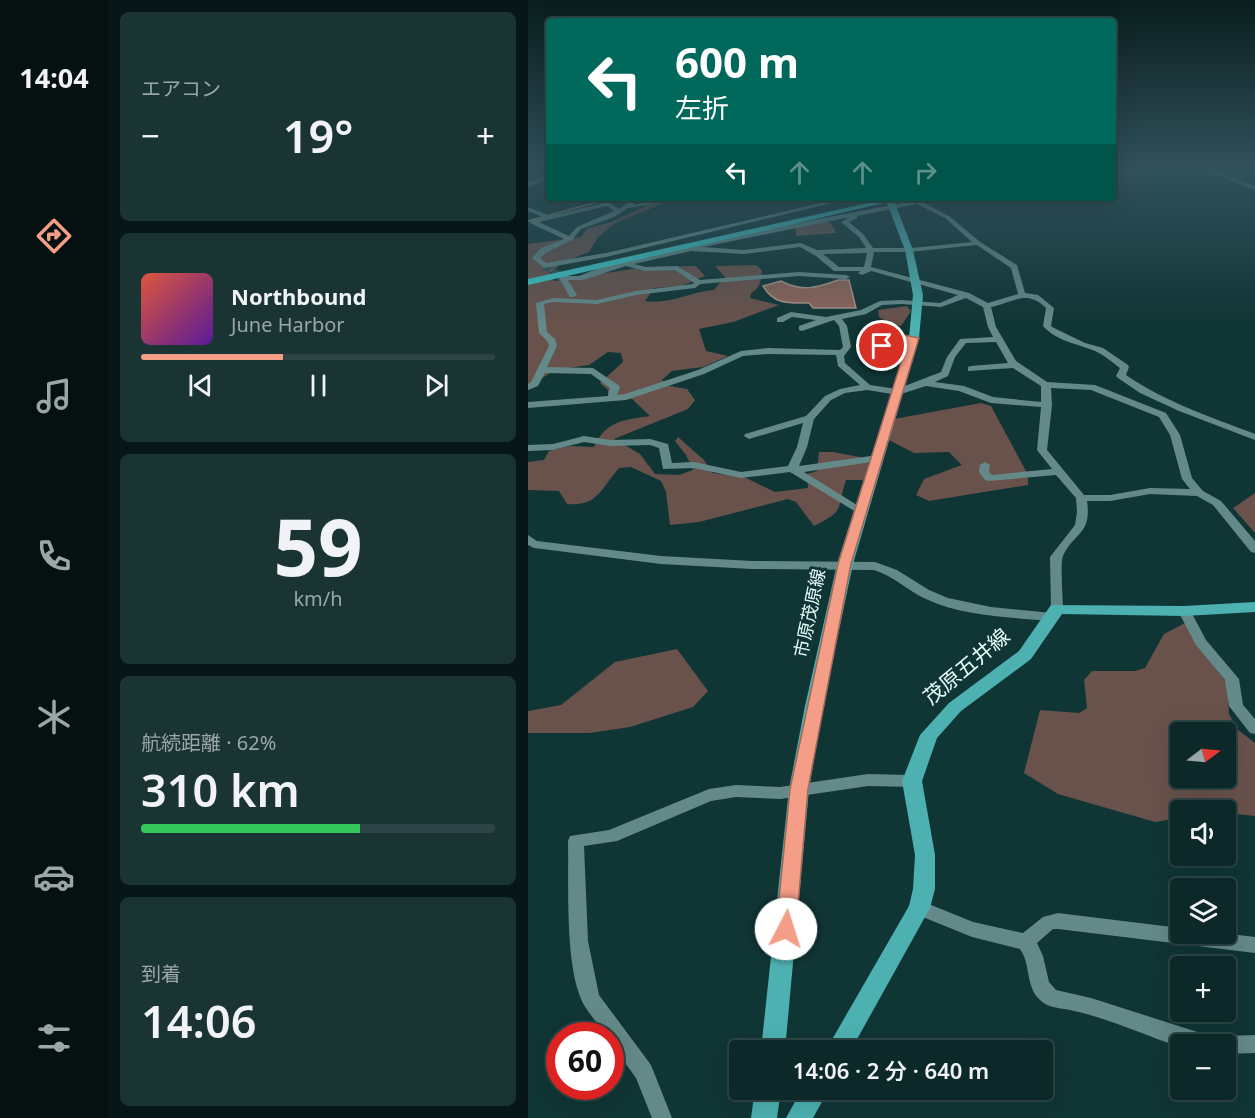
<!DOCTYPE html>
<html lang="ja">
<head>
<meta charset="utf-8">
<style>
	:root { --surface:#0c2828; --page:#1a3434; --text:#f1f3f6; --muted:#9aa6a8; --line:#2c4445; --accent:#f49e87 }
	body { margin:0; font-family:"Noto Sans","Noto Sans JP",sans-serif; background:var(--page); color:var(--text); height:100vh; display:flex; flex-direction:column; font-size:22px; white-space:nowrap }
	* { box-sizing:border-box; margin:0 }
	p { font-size:20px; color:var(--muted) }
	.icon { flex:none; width:33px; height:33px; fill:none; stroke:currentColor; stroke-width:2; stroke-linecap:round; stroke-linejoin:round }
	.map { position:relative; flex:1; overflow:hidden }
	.details { display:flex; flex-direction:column; gap:12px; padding:12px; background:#071616; width:420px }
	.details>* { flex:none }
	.guide { position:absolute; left:18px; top:18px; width:570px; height:183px; border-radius:6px; box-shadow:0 6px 24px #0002,0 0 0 2px var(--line); background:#00695c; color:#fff; overflow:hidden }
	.needle { width:39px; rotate:74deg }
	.tools { position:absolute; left:642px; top:722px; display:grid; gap:12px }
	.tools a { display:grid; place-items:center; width:66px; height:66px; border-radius:6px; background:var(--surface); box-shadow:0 6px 24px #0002,0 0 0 2px var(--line); font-size:30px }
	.speed { position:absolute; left:18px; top:1022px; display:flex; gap:12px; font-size:30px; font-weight:700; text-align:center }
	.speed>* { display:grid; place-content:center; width:78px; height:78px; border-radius:50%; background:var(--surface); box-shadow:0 6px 24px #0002,0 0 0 2px var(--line); line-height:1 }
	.speed .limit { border:9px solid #d22; background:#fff; color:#111 }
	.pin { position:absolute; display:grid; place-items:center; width:51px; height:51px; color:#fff; margin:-26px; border:3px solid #fff; border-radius:50%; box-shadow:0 2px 6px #0007 }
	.me { position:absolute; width:66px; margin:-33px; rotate:5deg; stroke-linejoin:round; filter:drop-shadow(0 0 4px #0008) }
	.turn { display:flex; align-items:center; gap:21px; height:126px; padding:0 30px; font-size:27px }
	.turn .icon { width:78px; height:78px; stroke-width:2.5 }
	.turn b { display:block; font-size:42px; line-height:51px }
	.lanes { display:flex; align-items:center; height:57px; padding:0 30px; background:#0003; justify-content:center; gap:30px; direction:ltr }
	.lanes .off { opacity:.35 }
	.big { font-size:45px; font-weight:600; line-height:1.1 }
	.details .widget { flex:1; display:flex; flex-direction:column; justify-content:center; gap:9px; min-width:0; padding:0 21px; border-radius:9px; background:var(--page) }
	.details .dial { align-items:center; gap:0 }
	.dial b { font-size:78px; line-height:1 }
	.song { display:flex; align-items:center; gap:18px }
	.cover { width:72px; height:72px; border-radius:9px; background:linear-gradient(135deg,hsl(10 70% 55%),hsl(270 70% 35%)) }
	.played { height:6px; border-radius:3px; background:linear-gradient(90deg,var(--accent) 40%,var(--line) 40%) }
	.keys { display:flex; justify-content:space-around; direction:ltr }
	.heat { display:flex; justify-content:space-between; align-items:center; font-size:33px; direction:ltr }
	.charge { height:9px; border-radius:4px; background:linear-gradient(90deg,#34c759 62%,var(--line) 0) }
	.trip { position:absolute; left:201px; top:1040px; width:324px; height:60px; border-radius:6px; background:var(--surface); box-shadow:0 6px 24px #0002,0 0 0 2px var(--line); font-weight:600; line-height:60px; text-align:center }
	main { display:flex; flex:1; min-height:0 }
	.tabs { display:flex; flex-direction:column; width:108px; justify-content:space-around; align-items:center; background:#051010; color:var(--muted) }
	.tabs .icon { width:42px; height:42px }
	.tabs .on { color:var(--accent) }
	.tabs b { font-size:27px; color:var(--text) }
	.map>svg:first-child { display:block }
	.green { fill:#69524c; fill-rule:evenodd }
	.water { fill:#8c6459; stroke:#a79189; stroke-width:1.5 }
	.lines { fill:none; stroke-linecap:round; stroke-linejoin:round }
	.stream { stroke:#a79189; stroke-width:1.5 }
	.minor-tunnel-far1 { stroke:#305252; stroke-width:7; stroke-dasharray:7 3; stroke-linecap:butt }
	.minor-tunnel { stroke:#305252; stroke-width:8; stroke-dasharray:8 4.5; stroke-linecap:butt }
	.minor { fill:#648989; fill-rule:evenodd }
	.major { fill:#4db1b1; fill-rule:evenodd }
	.highway { fill:#3ecbcb; fill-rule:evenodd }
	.route { fill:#f49e87; stroke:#9f6758; stroke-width:1.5 }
	.labels { text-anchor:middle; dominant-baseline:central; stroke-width:6; stroke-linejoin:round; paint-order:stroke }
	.street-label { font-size:18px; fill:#e6f9f9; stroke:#103535 }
	.near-street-label { font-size:21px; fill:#e6f9f9; stroke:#103535 }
</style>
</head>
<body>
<main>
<nav class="tabs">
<b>14:04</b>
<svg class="icon on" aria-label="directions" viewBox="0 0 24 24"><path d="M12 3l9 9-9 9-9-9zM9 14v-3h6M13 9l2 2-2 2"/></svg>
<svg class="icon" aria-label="music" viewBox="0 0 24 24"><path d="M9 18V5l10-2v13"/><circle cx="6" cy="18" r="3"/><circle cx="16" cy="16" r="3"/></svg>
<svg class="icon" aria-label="phone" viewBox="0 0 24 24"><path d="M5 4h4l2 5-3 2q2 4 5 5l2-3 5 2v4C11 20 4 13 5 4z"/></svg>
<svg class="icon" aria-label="climate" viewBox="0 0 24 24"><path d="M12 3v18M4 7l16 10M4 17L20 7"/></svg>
<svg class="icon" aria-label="car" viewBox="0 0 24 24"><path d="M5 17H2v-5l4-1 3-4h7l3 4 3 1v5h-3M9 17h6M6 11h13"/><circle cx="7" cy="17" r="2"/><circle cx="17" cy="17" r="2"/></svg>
<svg class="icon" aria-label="filters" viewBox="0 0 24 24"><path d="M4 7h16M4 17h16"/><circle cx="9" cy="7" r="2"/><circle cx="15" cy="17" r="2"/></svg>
</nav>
<section class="details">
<div class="widget"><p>エアコン</p>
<div class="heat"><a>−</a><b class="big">19°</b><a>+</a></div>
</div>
<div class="widget">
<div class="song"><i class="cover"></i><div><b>Northbound</b><p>June Harbor</p></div></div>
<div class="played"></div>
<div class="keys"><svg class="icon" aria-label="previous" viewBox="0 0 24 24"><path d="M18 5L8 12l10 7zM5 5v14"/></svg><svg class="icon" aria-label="pause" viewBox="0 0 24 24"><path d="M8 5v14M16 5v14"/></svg><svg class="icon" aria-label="next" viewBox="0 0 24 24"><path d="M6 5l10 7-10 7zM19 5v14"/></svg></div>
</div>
<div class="widget dial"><b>59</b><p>km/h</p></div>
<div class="widget"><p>航続距離 · 62%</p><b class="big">310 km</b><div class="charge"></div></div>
<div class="widget"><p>到着</p><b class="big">14:06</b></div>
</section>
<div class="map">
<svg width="727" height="1118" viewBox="0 0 727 1118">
	<rect width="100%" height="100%" fill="#103535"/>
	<g class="green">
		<path d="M135,198H160L134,204L87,223L70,237L61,252L35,262L21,274L26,281L117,267L168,266L177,276L153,286L126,288L117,301C140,305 162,292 186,290L197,277L187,266L228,265L234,270C233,281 232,288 223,293L222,298L251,305L205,322L171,329L178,351L200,356L175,367L144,371L134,380L142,386L159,389L167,400L160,409L86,439L112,454L127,474L151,475L165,470L158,455L147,441L150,437L176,460L184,473L216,477L247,492L280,488L279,474L289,471L291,452H305L337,458L341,464L338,480H318C308,510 318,510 286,526L268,502L260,499L171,522L142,525L138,492L133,481L103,467L91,468C73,488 70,507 39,504L31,491L0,490V462L16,460L21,451L42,446L66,447C78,420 97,420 122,416L104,399L80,395V390L72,383L95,362L93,353L80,352L61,365L27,370L0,387V244L53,237L60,228L84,222Z"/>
		<path d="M297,221L303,223L308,233L268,236L267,226Z"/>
		<path d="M379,306L383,311L373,326L362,324L351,317L350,310Z"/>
		<path d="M453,403L463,406L500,475V485L401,501L388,495L396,479L434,465L421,452L386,453L361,440L355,421Z"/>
		<path d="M727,493V533L705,508Z"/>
		<path d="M657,623L670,646L699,683L701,714L709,729L727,743V816L698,813V810H652V818L627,822L530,794L496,773L512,710L551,713L559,708L556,680L564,671H607L617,668L636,634ZM652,732H698V777H652Z"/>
		<path d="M149,649L180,691L165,707L102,727L62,733H0V711L33,705L87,662Z"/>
	</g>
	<path class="water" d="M310,280H321L328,308H285L281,303C261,303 246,305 235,286L253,281C273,292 289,288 310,280Z"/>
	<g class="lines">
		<path class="stream" d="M0,221L84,198"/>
		<path class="minor-tunnel-far1" d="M16,266L29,274"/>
		<path class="minor-tunnel" d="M27,273L35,278"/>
		<g class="minor">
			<path d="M599,167H613L585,172V168Z"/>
			<path d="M670,167H677L727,186V190Z"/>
			<path d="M21,174V178L0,187V183Z"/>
			<path d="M107,198H114L105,205L132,200L135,202L100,208L86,217L53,229L44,240L19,252L12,258L18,263L78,253L314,198H325L78,257L16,268L4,258L13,248L36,239L2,223V221L15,217L0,211V207L22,216L80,202L91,209ZM79,206L86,211L49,227L41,236L11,222Z"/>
			<path d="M400,198H413L396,203L421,216L452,242L489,265L497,293L510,295L526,308L523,326L526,328L557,343L575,348L600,365L601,367L598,375C637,402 683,417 727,434V440L651,411L612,393L590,378L588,376L592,368C584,362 576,355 567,351C550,344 528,341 515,326L518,308C499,289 486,302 463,307L468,327L488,361L519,382L567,385L638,413L652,435L664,478L675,491L693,501L727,541V553L723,552L685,505L669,496L622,494L582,501H559C564,535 546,532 535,556C532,563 535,599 535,609L529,613L524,612L523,609L522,557L547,525L549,512L548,498L528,475L461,481L457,480L451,472L452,465L457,462L462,465L461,472L464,475L524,469L509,450L513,407L463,403L431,391L398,386L370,395L339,390L317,393L303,400L286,419L279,447L271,466L350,455L355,458L350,461L276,472L337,510L339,512L333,515L262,472L213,478L166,468L135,469L131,448L122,445L83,446L56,442L25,450L0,451V445L25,444L56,436L83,440L122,439L140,444L144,463L166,462L213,472L260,466L269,447L275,423L221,439L216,436L217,434L278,416L297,396L312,389L332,385L310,366L308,355L240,354L215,356L176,374L98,400L0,408V402L80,396L82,388L63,374L17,373L10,386L0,390V384L3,382L21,346L20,342L11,333L8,303L25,298L69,300L108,291L165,284L166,283L147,270L118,271L98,266L55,280H40L49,295L45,297H42L31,278L35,276H51L76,266L228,231ZM389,204L417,218L444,242L384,248H345L336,235L321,222L329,218V216ZM322,217L313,222L331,237L338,248L289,250L273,243L216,250L175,247ZM449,245L483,268L490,294L460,303L441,293L343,267L346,252H381ZM272,247L288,256L306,271H332L330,273L334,275L343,271L430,295L412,303L374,300L352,301L333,310L298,317L263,312L249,318V322H255L264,317L288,320L271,326V330L274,331L306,320L311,326L315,347L312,350L240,348L213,351L170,370L97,394L89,395L92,387L90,385L65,368L19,367L29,346L27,339L19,332L16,304L25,302L69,304L108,295L167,288L172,284L271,276L318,279L322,277L318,275L271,272L172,280L149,266L118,267L106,264L163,251L216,254ZM339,253L336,267H311L295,254ZM438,298L455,307L460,327L465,337L432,339L419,357L413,372L369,389L342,385L317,363L316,356L323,347L319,326L314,319L338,314L354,305L374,304L413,307ZM468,342L480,363L443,366L440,367V371L485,368L513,386V402L465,397L436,386L407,382L420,376L427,357L438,343ZM523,388L563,390L631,417L642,435L654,479L662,489L622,488L582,495H556L519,450L524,405Z"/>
			<path d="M343,331L347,334L341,340L343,344L372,342V338C376,334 386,334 390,338L380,341L379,346L337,349L332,340Z"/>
			<path d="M0,535L9,541L133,556L224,561L347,562L369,570L401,590L420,598L463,607L524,613L530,617L524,621L511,620C474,617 432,615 398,599C380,591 366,576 346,570L224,569L133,564L6,548L0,545Z"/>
			<path d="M656,607L661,608L678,640L711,679L715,705L727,719V734L722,733L701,706L697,680L668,645L650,611Z"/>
			<path d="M340,774L384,775L389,777L392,781L389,785L384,787L340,786L252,799L208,797L183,801L89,841L56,846L60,941L71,995L123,1065L144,1118H124L108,1078L82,1042V1035H78C71,1025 62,1015 56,1005C36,969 41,883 40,841L42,836L81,830L181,789L208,785L252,787Z"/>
			<path d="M391,900L445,922L495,933L515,917L530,913L652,928V933H694L727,937V953L530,929H525L509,943L515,956L521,982L528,990L563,998L685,1037L688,1044H652V1047C616,1035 580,1018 542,1010C532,1008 520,1008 512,1000C497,986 503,964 492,949L444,937L385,913L382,908L385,903Z"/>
			<path d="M727,1035V1053L698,1054V1044H689L691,1038L698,1036Z"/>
		</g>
		<g class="major">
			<path d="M357,198H365L385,250L395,295L391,338L325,564L295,706L281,789L257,1050H233L261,789L277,706L309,564L381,338L385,295L377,250Z"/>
			<path d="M727,602V612L656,616L534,614L503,659L433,711L409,738L394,781L407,855V889L402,908L323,1050H298L381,906L385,889L387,855L374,781L392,735L421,703L491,651L523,605L656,606Z"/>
			<path d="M227,1089H253L249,1118H223Z"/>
			<path d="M274,1089H301L285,1118H258Z"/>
		</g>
		<path class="highway" d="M362,198H378L0,285V279Z"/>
	</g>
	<linearGradient id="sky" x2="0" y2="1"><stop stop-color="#091d1d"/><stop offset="0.52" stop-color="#31515c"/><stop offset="1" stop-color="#31515c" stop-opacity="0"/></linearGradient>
	<rect width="727" height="323" fill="url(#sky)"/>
	<path class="route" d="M376,335L391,338L323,564L280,789L268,929L265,936L258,938L251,936L248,929L262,789L310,564L378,346L354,349L349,346L372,342L373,336Z"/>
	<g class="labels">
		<g class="street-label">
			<text transform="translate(281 613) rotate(-78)">市原茂原線</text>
		</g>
		<g class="near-street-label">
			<text transform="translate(438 666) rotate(-40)">茂原五井線</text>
		</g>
	</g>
</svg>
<div class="tools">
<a><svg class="needle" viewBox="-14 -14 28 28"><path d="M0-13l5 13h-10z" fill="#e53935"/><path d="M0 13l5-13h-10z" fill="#9aa6a8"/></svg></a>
<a><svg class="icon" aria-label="sound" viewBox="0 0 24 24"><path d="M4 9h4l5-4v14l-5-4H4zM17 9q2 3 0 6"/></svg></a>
<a><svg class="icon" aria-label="layers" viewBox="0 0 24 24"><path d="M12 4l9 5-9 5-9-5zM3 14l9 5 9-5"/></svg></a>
<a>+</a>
<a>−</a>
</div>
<div class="speed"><div class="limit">60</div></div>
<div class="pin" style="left:354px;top:346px;background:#d93025"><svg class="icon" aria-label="arrive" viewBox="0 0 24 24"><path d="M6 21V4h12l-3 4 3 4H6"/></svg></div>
<svg class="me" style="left:258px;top:929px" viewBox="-20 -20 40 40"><circle r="19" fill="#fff"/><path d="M0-13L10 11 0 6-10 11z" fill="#f49e87"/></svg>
<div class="trip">14:06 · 2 分 · 640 m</div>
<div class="guide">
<div class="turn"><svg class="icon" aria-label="left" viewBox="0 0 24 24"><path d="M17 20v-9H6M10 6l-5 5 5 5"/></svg><div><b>600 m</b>左折</div></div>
<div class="lanes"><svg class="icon" aria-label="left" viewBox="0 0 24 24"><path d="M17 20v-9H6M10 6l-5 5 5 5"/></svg><svg class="icon off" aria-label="ahead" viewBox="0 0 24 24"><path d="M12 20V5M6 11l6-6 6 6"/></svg><svg class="icon off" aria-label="ahead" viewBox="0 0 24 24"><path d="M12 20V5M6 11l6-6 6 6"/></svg><svg class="icon off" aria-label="right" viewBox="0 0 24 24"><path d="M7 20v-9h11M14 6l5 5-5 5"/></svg></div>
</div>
</div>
</main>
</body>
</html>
